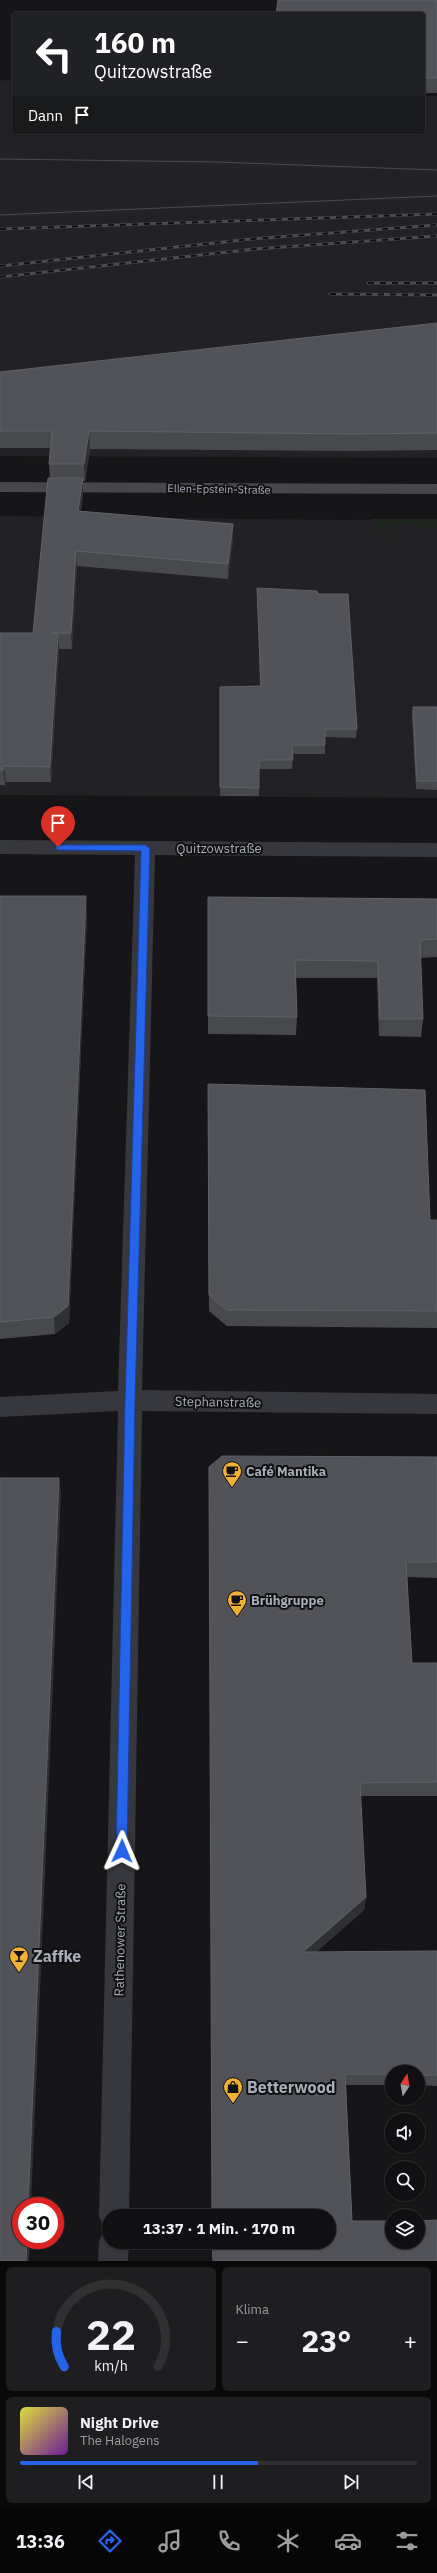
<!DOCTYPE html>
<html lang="de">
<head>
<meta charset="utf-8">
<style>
	:root { --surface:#101012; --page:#1e1e20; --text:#f1f3f6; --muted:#9c9d9f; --line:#303032; --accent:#2563eb }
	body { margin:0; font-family:"IBM Plex Sans",sans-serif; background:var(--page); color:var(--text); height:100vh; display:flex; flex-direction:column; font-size:15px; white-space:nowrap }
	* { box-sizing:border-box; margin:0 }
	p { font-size:13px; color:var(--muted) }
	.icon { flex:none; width:22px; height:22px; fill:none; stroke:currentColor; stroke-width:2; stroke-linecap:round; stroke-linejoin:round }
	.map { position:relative; height:2261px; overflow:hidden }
	.sheet { display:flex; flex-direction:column; gap:6px; padding:6px; background:#09090a; flex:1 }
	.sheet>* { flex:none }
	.banner { position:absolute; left:12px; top:12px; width:413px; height:122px; border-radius:4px; box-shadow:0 1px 3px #0004,0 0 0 1px var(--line); background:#202124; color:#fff; overflow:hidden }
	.needle { width:26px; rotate:11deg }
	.buttons { position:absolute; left:385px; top:2065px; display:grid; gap:8px }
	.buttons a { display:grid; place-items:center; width:40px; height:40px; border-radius:50%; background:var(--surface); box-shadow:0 1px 3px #0004,0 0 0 1px var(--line); font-size:20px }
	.speed { position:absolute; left:12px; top:2197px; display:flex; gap:8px; font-size:20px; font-weight:700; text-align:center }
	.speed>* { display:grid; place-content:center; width:52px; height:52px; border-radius:50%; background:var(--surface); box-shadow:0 1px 3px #0004,0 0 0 1px var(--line); line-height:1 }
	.speed .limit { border:6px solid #d22; background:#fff; color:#111 }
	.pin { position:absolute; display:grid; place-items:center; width:34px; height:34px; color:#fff; margin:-41px -17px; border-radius:50% 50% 50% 0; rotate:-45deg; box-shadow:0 0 4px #0007 }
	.pin .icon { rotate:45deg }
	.me { position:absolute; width:44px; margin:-22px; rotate:1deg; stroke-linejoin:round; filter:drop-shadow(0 0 3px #0008) }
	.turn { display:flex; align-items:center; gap:14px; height:84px; padding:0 16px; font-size:18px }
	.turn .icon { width:52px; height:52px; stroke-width:2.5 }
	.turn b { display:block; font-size:28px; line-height:34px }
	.then { display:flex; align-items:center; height:38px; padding:0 16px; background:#0003; gap:8px; font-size:15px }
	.big { font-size:30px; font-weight:700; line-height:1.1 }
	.sheet .card { flex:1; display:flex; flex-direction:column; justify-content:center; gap:6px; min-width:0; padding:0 14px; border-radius:6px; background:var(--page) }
	.sheet .dial { align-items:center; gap:0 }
	.dial svg { height:104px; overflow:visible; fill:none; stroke:var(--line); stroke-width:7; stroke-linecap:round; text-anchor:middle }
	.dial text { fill:var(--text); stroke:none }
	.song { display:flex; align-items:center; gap:12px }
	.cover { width:48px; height:48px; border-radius:6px; background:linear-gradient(135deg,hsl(60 70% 55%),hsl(280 70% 35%)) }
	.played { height:4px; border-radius:2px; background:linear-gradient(90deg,var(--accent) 60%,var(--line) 60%) }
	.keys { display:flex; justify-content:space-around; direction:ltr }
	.heat { display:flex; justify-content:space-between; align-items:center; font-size:22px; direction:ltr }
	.sheet .tiles { flex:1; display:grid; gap:6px; grid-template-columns:1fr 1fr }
	.card:last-child { grid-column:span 2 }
	.trip { position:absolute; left:102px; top:2209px; width:234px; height:40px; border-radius:20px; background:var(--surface); box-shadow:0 1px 3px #0004,0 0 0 1px var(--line); font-weight:700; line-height:40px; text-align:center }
	.menu { display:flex; height:64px; justify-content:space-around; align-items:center; background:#060607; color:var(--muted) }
	.menu .icon { width:28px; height:28px }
	.menu .selected { color:var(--accent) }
	.menu b { font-size:18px; color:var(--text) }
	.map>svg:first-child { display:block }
	.built { fill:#222225 }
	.green { fill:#1e261f }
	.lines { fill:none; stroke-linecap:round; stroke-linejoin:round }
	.street { fill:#37383d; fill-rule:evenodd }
	.secondary { fill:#45474d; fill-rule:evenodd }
	.tram { stroke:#4a4c52; stroke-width:1 }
	.rail-casing { stroke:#4a4c52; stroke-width:3 }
	.rail { stroke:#111113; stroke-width:2; stroke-dasharray:6; stroke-linecap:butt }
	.wall { fill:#47494d }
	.shaded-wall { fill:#2f3033 }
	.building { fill:#525359; stroke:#5f6168 }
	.route { fill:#2563eb; stroke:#184099 }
	.labels { text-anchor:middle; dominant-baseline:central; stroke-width:4; stroke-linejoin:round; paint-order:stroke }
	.far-street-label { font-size:11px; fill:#a8adb8; stroke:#111113 }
	.street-label { font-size:13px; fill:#a8adb8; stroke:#111113 }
	.poi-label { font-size:13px; font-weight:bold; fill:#a8adb8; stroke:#111113; text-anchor:start }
	.near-poi-label { font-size:16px; font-weight:bold; fill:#a8adb8; stroke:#111113; text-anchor:start }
</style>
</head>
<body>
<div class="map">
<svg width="437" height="2261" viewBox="0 0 437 2261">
	<rect width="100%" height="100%" fill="#161618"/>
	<g class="built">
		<path d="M0,80L14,81V132H423V96H437V458L0,456Z"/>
		<path d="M0,516L343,520L437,519V798L0,795Z"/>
	</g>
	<path class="green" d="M371,519H437V526L386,525L385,538Z"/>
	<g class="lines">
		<path class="street" d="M0,840L437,843V857L155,855L142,1390L437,1394V1414L142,1411L129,2216H109V2242H129L128,2261H98L99,2242L103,2231L109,2229L103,2227L99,2216L118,1411L0,1417V1397L118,1391L135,855L0,854Z"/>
		<path class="secondary" d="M0,482L437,484V494L0,492Z"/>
		<g class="tram">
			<path d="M0,159L216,162L437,170"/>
			<path d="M0,215L437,196"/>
		</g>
		<g class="rail-casing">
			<g id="rail">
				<path d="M0,229L437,214"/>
				<path d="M0,266L252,239L437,225"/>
				<path d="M0,277L255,249L437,236"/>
				<path d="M368,283H437"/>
				<path d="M330,294L437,295"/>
			</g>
		</g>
		<use href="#rail" class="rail"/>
	</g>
	<g class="wall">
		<path d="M437,0V93H423V14Z"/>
		<path d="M437,323V450L351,451L90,449L85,481H83V494L81,511L233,540L228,579L77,566L72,649H59L51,782H6L5,785H0V633H33L50,478L49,464L50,448H0V372Z"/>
		<path d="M257,588L318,594L357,729L356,738L325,737V754H293L292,769H259V796H220V687L260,686Z"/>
		<path d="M413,707H437V790L416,789L412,715Z"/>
		<path d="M0,896L87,914L69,1323L55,1334L0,1339Z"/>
		<path d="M208,897L437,899V957L420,958L423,1019L421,1037L379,1036L377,978H296L297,1017L296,1035L208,1034Z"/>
		<path d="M208,1084L430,1220H437V1328L227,1326L209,1311Z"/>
		<path d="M437,1457V1578L407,1577L412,1663H437V1796H360L366,1897L364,1910L316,1952L437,1951V2086L418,2085V2072H392V2085H346L352,2221L437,2261L212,2216Z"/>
	</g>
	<g class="shaded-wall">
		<path d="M89,431L90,449L85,481L84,464Z"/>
		<path d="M83,478V494L79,527L78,511Z"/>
		<path d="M233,524V540L228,579V564Z"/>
		<path d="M76,551L77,566L72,649L71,633Z"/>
		<path d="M58,634L59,649L51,782L50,767Z"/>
		<path d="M4,766L6,782L5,785L3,770Z"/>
		<path d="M86,896L87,914L69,1323L55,1334L54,1317Z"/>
		<path d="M59,1478L61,1494L31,2206H28Z"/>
		<path d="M366,1897L364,1910L302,1964L303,1952Z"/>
		<path d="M27,2240H30L29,2261H26Z"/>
	</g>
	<g class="building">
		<path d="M278,0H437V78H423V14H276Z"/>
		<path d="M437,323V433L352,434L89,431L84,464H49L52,431H0V372Z"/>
		<path d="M48,478H83L78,511L233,524L228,564L76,551L71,633H52L58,634L50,767L4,766L3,770H0V633H33Z"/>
		<path d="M257,588L317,591L318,594H348L357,729H325V745H292L293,760H259V788L220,787V687L261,686Z"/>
		<path d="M413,707H437V781H417Z"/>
		<path d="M0,896H86L68,1306L54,1317L0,1322Z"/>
		<path d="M208,897L437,899V939L420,940L423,1019H380L378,961L295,960L297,1017L208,1016Z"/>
		<path d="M208,1084L425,1090L430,1220H437V1311L227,1310L209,1295Z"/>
		<path d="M222,1456L437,1457V1562H406L412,1663H437V1782L360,1783L366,1897L303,1952L437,1951V2075H418V2072H392V2074H345L352,2221H392V2242H418V2221L437,2220V2261H213L212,2242H329V2216H212L209,1467Z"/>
		<path d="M0,1478H59L28,2206H21V2240H27L26,2261H0Z"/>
	</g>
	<path class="route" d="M56,845H145L150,848L135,1401L127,1851L122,1857L116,1851L125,1401L141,851L58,850L56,849Z"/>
	<defs>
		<g id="cafe-pin" transform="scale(1)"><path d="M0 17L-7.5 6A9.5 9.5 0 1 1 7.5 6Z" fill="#f2b134" stroke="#111113"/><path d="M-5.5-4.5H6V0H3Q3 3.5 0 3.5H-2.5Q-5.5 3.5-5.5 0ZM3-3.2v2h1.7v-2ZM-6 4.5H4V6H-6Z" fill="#111"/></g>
		<g id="bar-pin" transform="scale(1)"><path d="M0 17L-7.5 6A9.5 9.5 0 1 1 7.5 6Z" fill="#f2b134" stroke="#111113"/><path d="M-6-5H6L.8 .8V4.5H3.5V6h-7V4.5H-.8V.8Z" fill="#111"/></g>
		<g id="shop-pin" transform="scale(1)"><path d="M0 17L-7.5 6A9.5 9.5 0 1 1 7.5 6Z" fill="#f2b134" stroke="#111113"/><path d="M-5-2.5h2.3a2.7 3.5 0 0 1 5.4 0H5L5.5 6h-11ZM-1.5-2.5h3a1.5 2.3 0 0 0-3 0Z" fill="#111"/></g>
	</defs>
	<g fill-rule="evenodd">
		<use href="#cafe-pin" x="232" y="1471"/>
		<use href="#cafe-pin" x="237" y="1600"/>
		<use href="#bar-pin" x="19" y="1956"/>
		<use href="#shop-pin" x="233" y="2087"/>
	</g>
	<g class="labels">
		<g class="far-street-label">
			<text transform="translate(219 489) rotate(1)">Ellen-Epstein-Straße</text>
		</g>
		<g class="street-label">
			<text x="219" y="848">Quitzowstraße</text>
			<text transform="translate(218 1402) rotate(1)">Stephanstraße</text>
			<text transform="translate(120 1940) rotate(-89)">Rathenower Straße</text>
		</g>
		<g class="poi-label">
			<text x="246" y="1471">Café Mantika</text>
			<text x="251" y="1600">Brühgruppe</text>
		</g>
		<g class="near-poi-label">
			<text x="33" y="1956">Zaffke</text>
			<text x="247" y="2087">Betterwood</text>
		</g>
	</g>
</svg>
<div class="buttons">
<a><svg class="needle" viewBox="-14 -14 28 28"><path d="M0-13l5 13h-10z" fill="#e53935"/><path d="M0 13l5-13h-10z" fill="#9c9d9f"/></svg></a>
<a><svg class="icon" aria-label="sound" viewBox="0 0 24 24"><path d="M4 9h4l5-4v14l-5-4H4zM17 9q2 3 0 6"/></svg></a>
<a><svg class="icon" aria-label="search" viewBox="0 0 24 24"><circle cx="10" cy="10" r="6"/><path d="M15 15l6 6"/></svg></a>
<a><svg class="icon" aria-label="layers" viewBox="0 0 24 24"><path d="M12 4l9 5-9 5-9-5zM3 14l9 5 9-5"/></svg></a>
</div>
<div class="speed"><div class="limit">30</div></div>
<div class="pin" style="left:58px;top:847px;background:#d93025"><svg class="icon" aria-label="arrive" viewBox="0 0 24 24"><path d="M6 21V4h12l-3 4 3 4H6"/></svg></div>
<svg class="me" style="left:122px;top:1851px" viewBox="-20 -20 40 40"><path d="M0-17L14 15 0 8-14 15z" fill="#2563eb" stroke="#fff" stroke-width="4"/></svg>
<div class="trip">13:37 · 1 Min. · 170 m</div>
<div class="banner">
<div class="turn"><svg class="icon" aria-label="left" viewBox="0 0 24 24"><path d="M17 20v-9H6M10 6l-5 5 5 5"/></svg><div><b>160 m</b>Quitzowstraße</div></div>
<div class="then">Dann<svg class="icon" aria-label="arrive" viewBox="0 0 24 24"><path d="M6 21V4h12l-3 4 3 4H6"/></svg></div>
</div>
</div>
<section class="sheet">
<div class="tiles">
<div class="card dial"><svg viewBox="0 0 100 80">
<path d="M14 69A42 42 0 1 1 86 69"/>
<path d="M14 69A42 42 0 0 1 8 42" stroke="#2563eb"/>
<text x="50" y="56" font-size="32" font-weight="700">22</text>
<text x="50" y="72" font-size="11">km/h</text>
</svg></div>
<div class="card"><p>Klima</p>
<div class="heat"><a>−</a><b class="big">23°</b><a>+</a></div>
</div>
<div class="card">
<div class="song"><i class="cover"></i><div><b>Night Drive</b><p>The Halogens</p></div></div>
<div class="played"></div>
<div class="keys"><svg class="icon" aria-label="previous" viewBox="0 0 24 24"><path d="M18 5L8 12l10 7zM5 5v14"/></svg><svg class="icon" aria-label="pause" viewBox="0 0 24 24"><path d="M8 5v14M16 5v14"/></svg><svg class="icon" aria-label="next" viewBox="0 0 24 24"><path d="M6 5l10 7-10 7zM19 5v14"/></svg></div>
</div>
</div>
</section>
<nav class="menu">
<b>13:36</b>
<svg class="icon selected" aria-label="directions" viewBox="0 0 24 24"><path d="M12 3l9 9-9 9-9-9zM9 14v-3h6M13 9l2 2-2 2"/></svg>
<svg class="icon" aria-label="music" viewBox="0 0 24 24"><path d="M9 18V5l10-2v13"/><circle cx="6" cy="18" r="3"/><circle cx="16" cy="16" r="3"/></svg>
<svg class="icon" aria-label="phone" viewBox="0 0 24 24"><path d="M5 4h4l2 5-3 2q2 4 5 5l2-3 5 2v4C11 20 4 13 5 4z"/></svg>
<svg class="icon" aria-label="climate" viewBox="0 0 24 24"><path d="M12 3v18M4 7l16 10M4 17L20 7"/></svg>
<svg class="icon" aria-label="car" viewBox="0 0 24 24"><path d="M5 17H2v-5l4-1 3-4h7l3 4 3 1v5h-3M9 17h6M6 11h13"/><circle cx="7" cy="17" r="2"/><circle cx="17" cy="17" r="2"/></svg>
<svg class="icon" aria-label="filters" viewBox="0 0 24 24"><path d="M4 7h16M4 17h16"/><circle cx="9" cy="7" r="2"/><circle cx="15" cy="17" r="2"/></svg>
</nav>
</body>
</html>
